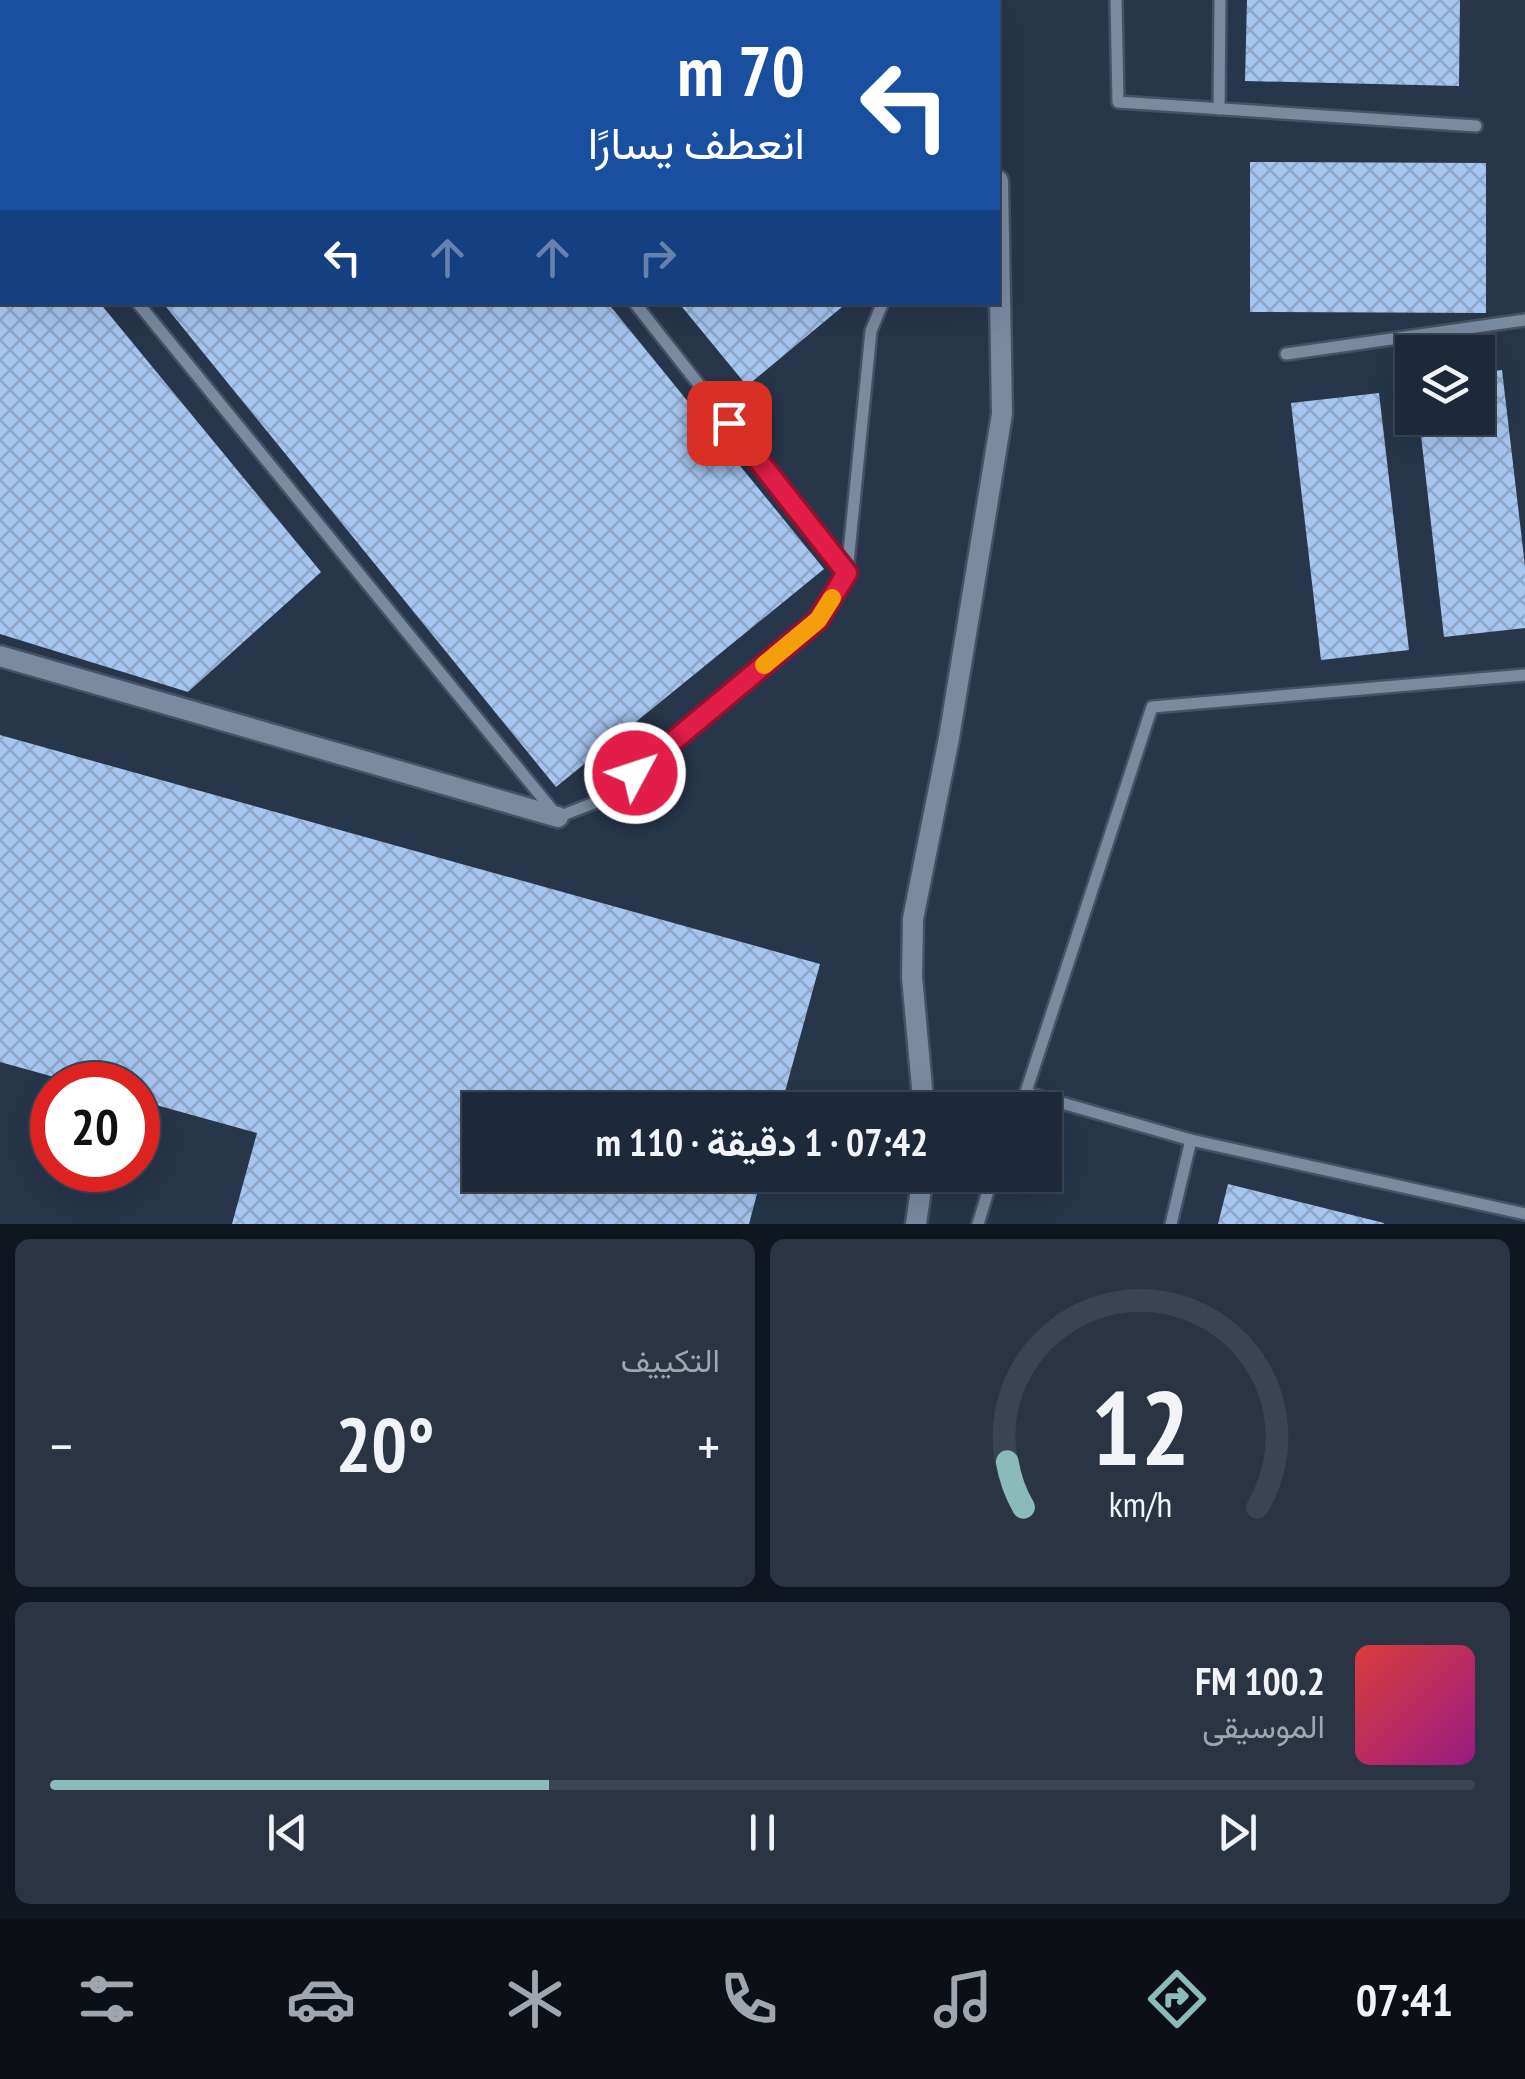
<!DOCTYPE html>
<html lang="ar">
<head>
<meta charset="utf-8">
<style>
	:root { --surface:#1d2838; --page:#2a3443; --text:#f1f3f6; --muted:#a0a6ae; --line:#3b4453; --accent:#8bbbb9 }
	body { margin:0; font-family:"PT Sans Narrow",Vazirmatn,sans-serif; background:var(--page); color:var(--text); direction:rtl; height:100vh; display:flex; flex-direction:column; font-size:38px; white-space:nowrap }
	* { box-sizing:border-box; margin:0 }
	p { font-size:32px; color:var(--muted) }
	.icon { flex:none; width:55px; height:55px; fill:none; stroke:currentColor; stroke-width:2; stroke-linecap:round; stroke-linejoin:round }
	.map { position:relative; height:1224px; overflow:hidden; direction:ltr }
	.sheet { display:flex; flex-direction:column; gap:15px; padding:15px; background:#10161f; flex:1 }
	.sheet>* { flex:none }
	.hud { position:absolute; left:0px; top:0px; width:1000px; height:305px; box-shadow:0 10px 40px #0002,0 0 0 2px var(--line); direction:rtl; background:#1a4fa0; color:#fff; overflow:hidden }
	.tools { position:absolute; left:1395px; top:335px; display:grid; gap:20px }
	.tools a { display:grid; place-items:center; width:100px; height:100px; border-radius:0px; background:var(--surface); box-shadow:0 10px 40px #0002,0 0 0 2px var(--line); font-size:50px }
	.speed { position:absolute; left:30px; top:1062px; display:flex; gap:20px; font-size:50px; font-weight:700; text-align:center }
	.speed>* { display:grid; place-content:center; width:130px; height:130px; border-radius:50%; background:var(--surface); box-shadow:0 10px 40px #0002,0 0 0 2px var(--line); line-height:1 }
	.speed .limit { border:15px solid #d22; background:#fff; color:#111 }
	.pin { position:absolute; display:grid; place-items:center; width:85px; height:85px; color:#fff; margin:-42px; border-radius:20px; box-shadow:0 5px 15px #0006 }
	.me { position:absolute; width:110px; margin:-55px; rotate:50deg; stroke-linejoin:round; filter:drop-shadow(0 0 8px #0008) }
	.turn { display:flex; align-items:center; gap:35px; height:210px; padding:0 30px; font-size:45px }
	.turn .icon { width:130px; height:130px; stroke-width:2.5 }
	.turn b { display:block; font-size:70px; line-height:85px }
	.lanes { display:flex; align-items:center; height:95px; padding:0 30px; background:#0003; justify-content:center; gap:50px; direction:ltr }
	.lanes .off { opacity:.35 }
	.big { font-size:75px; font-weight:700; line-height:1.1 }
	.sheet .tile { flex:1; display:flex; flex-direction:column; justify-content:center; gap:15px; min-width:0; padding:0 35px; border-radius:15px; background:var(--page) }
	.sheet .dial { align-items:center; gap:0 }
	.dial svg { height:260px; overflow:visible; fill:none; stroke:var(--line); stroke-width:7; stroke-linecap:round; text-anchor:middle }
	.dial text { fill:var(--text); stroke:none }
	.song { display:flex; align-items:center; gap:30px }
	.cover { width:120px; height:120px; border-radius:15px; background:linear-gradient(135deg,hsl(0 70% 55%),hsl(310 70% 35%)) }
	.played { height:10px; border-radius:5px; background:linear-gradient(90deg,var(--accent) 35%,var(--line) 35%) }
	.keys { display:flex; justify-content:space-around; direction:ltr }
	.heat { display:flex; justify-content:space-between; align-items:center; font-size:55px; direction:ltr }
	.sheet .tiles { flex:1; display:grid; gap:15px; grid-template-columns:1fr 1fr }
	.tile:last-child { grid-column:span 2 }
	.trip { position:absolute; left:462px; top:1092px; width:600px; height:100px; border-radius:0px; background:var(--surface); box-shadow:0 10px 40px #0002,0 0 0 2px var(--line); font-weight:700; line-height:100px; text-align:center; direction:rtl }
	.tabs { display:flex; height:160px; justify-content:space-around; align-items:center; background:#0c1016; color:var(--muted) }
	.tabs .icon { width:70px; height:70px }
	.tabs .active { color:var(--accent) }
	.tabs b { font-size:45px; color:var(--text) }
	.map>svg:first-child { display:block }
	.building { fill:url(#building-cross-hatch) }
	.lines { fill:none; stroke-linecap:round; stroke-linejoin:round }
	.service-casing { stroke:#465263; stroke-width:16 }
	.minor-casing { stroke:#465263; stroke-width:25 }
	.service { stroke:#798aa1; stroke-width:11 }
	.minor { stroke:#798aa1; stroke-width:20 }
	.route-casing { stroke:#92132f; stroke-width:25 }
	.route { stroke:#e11d48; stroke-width:18 }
	.slow { stroke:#f59e0b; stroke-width:18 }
</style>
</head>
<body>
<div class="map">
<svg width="1525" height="1224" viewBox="0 0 1525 1224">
	<defs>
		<pattern id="building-cross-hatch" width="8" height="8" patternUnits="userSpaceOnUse" patternTransform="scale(2.5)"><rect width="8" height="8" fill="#a6c6f2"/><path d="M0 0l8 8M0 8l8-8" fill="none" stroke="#8da6c8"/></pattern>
	</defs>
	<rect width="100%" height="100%" fill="#27364a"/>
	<g class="building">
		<path d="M1247,0H1460L1459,86L1245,81Z"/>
		<path d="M1250,162L1486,163V313L1250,312Z"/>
		<path d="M0,302H99L321,572L188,692L0,634Z"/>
		<path d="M162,302H607L824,569L556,787Z"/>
		<path d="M678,302H848L747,386Z"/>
		<path d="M1502,370L1525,566V628L1444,637L1419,418H1478V373Z"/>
		<path d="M1379,393L1409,650L1321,660L1291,403Z"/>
		<path d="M0,735L820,964L780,1110H480V1175H762L749,1224H232L257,1133L138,1100V1085H83L0,1062Z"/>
		<path d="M1228,1184L1384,1223V1224H1218Z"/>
	</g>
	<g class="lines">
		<g class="service-casing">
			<g id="service">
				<path d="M396,0L398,2"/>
				<path d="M1116,0L1118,102L1476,126"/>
				<path d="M232,2L235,0"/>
				<path d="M904,2V0"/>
				<path d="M1219,109L1220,0"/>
				<path d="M0,136L2,139"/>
				<path d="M137,302L558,817L604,799L818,620L847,573L871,331L883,302"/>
				<path d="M634,302L847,573"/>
				<path d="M1286,354L1525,320"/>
				<path d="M1027,1093L1191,1140L1525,1214"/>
				<path d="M1020,1110L1152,707L1525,675"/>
				<path d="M978,1224L993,1175"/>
				<path d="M1171,1224L1191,1140"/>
			</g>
		</g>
		<g class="minor-casing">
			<g id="minor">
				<path d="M989,0V2"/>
				<path d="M0,656L558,817"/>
				<path d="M924,1110L912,977L913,919L949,738L1002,414L998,181"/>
				<path d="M916,1224L923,1175"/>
			</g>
		</g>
		<use href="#service" class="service"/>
		<use href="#minor" class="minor"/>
	</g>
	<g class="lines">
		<g class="route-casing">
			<path id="route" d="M635,773L818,620L847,573L729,423"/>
		</g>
		<use href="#route" class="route"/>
		<path class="slow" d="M764,665L818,620L832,598"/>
	</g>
</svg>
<div class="tools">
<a><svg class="icon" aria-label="layers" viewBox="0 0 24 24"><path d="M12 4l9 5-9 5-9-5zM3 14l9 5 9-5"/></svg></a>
</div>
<div class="speed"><div class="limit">20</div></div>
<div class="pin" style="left:729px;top:423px;background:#d93025"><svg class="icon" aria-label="arrive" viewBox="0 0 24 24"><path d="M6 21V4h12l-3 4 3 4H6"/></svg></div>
<svg class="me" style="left:635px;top:773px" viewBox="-20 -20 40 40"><circle r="17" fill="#e11d48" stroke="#fff" stroke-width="3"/><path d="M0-11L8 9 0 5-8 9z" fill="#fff"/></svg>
<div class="trip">07:42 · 1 دقيقة · 110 m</div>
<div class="hud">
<div class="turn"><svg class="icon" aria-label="left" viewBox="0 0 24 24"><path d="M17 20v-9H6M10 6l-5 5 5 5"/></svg><div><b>70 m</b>انعطف يسارًا</div></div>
<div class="lanes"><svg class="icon" aria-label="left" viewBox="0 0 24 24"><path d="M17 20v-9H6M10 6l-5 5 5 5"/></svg><svg class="icon off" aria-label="ahead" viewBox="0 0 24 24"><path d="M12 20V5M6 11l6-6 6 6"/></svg><svg class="icon off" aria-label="ahead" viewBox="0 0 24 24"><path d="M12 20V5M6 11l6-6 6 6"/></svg><svg class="icon off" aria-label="right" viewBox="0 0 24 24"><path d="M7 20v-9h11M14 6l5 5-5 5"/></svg></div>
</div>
</div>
<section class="sheet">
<div class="tiles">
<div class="tile dial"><svg viewBox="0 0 100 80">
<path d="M14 69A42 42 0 1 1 86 69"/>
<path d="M14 69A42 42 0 0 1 9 55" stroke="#8bbbb9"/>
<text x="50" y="56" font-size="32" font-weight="700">12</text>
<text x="50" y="72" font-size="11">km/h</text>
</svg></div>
<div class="tile"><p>التكييف</p>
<div class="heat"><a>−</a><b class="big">20°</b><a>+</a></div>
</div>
<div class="tile">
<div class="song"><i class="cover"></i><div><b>100.2 FM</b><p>الموسيقى</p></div></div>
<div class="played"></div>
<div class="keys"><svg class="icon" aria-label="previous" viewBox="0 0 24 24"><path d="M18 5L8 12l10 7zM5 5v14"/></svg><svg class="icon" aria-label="pause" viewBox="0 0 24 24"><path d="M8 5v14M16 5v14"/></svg><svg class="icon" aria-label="next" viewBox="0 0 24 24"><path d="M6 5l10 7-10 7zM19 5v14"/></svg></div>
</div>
</div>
</section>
<nav class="tabs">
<b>07:41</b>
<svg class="icon active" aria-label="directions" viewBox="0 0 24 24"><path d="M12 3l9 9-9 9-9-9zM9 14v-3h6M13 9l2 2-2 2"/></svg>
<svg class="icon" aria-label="music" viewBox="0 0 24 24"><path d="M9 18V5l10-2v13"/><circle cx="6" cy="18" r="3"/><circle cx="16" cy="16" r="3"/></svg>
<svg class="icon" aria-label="phone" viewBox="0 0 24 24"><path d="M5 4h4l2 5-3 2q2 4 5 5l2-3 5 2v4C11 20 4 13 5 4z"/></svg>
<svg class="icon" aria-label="climate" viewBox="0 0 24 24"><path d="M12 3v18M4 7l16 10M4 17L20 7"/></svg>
<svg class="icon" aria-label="car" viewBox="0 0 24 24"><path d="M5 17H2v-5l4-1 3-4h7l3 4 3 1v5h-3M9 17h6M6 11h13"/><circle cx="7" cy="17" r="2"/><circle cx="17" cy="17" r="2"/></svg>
<svg class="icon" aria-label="filters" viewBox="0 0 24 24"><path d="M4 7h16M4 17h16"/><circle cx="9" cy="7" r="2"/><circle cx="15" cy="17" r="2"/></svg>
</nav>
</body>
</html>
